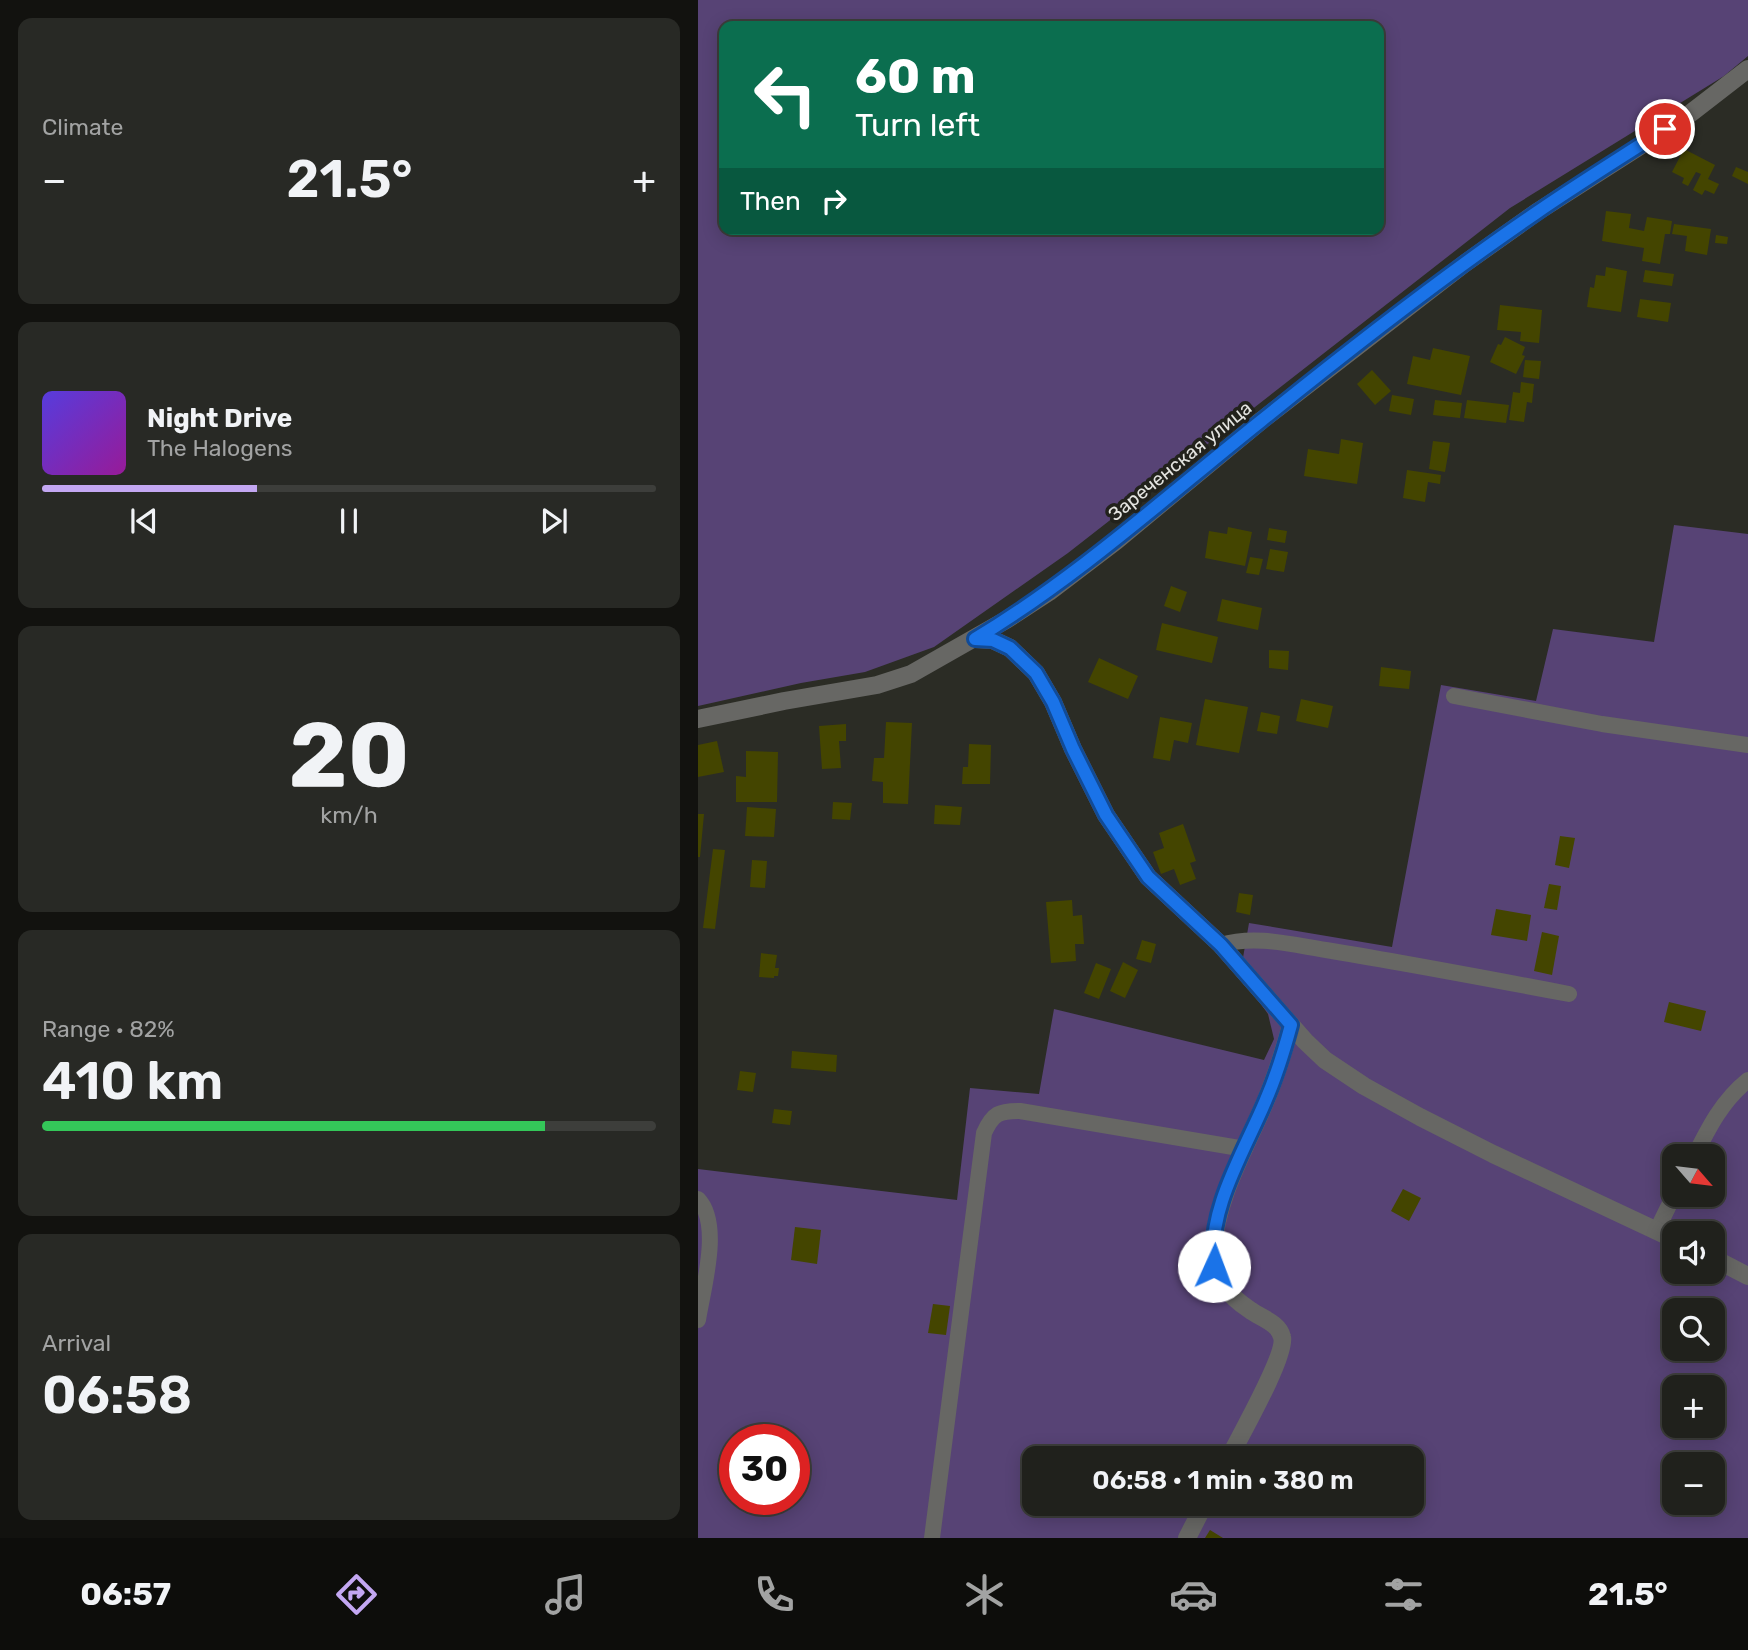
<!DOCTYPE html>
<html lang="en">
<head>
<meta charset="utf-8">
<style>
	:root { --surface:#20211c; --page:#282925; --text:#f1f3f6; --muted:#a2a3a3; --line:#3d3e3b; --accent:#c3a7f2 }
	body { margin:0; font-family:Rubik,sans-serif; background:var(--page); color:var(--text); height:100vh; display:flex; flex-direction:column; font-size:26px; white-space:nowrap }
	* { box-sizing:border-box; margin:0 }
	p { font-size:23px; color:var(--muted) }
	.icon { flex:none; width:38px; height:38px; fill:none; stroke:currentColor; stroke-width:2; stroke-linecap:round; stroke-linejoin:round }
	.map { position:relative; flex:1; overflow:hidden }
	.side { display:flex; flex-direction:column; gap:18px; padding:18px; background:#12120f; width:698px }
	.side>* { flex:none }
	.top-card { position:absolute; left:21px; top:21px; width:665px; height:214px; border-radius:14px; box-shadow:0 4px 18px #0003,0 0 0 2px var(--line); background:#0b6e4f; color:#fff; overflow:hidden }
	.needle { width:46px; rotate:118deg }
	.tools { position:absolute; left:964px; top:1144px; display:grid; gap:14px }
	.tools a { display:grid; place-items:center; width:63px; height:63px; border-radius:14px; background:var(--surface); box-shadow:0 4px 18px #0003,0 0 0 2px var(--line); font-size:35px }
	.speed { position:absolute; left:21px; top:1424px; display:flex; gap:14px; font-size:35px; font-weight:700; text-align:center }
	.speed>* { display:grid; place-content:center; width:91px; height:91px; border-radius:50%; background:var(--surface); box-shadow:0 4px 18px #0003,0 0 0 2px var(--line); line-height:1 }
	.speed .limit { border:10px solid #d22; background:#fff; color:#111 }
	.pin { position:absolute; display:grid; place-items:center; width:60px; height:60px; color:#fff; margin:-30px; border:4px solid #fff; border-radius:50%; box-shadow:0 2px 7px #0007 }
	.me { position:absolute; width:77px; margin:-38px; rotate:2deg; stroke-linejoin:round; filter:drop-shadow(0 0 5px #0008) }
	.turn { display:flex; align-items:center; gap:24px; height:147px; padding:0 21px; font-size:32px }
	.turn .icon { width:91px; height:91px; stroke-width:2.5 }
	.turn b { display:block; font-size:49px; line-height:60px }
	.then { display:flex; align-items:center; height:66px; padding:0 21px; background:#0003; gap:14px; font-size:26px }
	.big { font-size:52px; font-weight:600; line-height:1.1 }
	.side .card { flex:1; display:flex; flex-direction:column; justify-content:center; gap:10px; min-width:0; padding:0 24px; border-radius:14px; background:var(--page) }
	.side .dial { align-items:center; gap:0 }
	.dial b { font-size:91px; line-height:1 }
	.song { display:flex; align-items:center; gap:21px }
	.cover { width:84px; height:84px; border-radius:10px; background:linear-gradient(135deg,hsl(250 70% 55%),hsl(300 70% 35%)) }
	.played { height:7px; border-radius:4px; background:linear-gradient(90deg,var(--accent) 35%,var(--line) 35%) }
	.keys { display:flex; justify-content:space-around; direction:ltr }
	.heat { display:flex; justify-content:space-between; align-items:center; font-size:38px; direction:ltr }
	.charge { height:10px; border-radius:5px; background:linear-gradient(90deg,#34c759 82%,var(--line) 0) }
	.trip { position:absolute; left:324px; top:1446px; width:402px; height:70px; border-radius:14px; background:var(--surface); box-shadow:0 4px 18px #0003,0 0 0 2px var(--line); font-weight:600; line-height:70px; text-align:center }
	.tab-bar { display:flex; height:112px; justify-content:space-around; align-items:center; background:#0d0d0b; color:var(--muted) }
	.tab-bar .icon { width:49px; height:49px }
	.tab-bar .active { color:var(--accent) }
	.tab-bar b { font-size:32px; color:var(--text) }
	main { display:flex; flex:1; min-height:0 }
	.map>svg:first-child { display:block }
	.green { fill:#574375; fill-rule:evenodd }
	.building { fill:#444500 }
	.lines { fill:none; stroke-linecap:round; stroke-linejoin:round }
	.service { stroke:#676764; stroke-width:16 }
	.minor { stroke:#676764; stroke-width:18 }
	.route-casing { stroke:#114b97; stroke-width:18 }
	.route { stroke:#1a73e8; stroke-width:12 }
	.labels { text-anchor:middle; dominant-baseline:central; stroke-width:7; stroke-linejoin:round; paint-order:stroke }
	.street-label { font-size:19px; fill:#e4e4e0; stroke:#22221c }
</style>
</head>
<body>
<main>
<section class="side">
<div class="card"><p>Climate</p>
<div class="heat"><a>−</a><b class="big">21.5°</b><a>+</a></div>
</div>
<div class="card">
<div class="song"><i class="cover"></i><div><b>Night Drive</b><p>The Halogens</p></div></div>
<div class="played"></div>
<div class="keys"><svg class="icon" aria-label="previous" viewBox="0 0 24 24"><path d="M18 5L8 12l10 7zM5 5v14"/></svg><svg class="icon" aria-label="pause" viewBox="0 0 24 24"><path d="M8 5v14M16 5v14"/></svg><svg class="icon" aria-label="next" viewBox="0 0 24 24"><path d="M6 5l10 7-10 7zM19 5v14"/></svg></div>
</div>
<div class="card dial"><b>20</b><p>km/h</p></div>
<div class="card"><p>Range · 82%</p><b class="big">410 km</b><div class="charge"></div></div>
<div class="card"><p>Arrival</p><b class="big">06:58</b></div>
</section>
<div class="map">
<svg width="1050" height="1538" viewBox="0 0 1050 1538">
	<rect width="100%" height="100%" fill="#2b2c25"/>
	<g class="green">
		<path d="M0,0H1050V56L1026,76L812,208L370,553L236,647L167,672L103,683L0,706ZM26,26H681V229H26Z"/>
		<path d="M976,525L1050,534V1538H0V1169L259,1200L272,1088L341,1094L356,1009L566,1060L576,1039L570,1014L542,975L551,923L694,947L743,685L838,701L855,629L956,642ZM976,1157H1015V1195H976ZM976,1234H1015V1272H976ZM976,1311H1015V1349H976ZM976,1388H1015V1426H976ZM37,1440H96V1500H37ZM336,1458H714V1503H336ZM976,1465H1015V1503H976Z"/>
	</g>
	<g class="building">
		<path d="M986,149L1017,165L1010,179L1021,184L1016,194L1007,190L1004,195L995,190L1003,174L998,172L990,186L984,183L986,178L974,172Z"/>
		<path d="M1038,167L1050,172V184L1034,176Z"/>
		<path d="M908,211L933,214L931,228L946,231L949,217L974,221L972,234H967L962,264L944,261L946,248L904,241Z"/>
		<path d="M976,224L1013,229L1009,255L987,251L989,236L974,234Z"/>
		<path d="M1018,235L1030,237L1029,244L1017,243Z"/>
		<path d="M908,267L929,271L923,312L889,307L892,287L896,288L898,275L907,276Z"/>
		<path d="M947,270L976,274L974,286L945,282Z"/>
		<path d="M942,299L973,303L970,322L939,317Z"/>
		<path d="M802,305L844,310L841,343L822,341L823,332L799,330Z"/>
		<path d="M807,337L827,347L824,355L827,356L818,374L792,362L800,344L803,345Z"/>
		<path d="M735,348L772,356L763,395L709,384L715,356L732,360Z"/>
		<path d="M827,360L843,361L841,379L825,377Z"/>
		<path d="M674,370L693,391L677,405L659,384Z"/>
		<path d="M823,382L836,384L834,403L829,402L826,422L811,420L815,392L822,393Z"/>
		<path d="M694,395L716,399L713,415L691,411Z"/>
		<path d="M737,400L764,403L762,418L735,415Z"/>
		<path d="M769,400L811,405L808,423L766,418Z"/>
		<path d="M643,439L665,443L659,484L606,476L610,449L641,454Z"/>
		<path d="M735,441L752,443L747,472L731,469Z"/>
		<path d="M709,470L743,475L742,484L730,482L727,502L705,498Z"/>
		<path d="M530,527L554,532L547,566L507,558L511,531L529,534Z"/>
		<path d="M571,528L589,531L587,543L569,540Z"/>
		<path d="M572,549L590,552L586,572L568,569Z"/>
		<path d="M552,557L565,559L561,575L548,573Z"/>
		<path d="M473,586L489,592L482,612L466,606Z"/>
		<path d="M524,599L564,608L560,630L519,621Z"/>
		<path d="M464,623L520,637L514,663L458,650Z"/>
		<path d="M571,650L591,651L590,670L571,668Z"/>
		<path d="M401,658L440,676L430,699L390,682Z"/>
		<path d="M683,667L713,671L711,689L681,686Z"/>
		<path d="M507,699L550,707L541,753L498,745Z"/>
		<path d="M603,699L635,706L630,728L598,721Z"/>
		<path d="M563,712L582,716L579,734L559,731Z"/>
		<path d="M462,717L494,723L490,743L476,740L472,761L455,758Z"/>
		<path d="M188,722L214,723L210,804L185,803V782L174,781L176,758H186Z"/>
		<path d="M148,724V741H141L143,768L124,769L121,726Z"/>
		<path d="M19,741L26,772L0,777V745Z"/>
		<path d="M271,744L293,745L292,784H264L265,767H270Z"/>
		<path d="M48,751L80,752L79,802H38V776L48,777Z"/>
		<path d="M135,802L154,803L152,820L134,819Z"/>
		<path d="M237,805L264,807L262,825L236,824Z"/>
		<path d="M49,807L78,809L76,837L47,836Z"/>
		<path d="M0,814H6L2,857H0Z"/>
		<path d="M485,824L498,861L492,863L498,879L482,885L476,869L463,874L455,852L466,848L461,833Z"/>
		<path d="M862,836L877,838L871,868L857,865Z"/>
		<path d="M15,849L27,850L17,929L5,928Z"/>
		<path d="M54,860L69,861L67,888L52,887Z"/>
		<path d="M851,884L863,886L859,910L846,908Z"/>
		<path d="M541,893L555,895L552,915L538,912Z"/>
		<path d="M374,900L375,916L384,915L386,944H377L378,961L353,963L348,902Z"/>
		<path d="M798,909L833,915L829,941L793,935Z"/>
		<path d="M844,932L861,936L854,975L836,971Z"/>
		<path d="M444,940L458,944L453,963L438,959Z"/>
		<path d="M63,953L79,955L77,968H81L80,976H76V978L61,977Z"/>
		<path d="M425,962L440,970L427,998L412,991Z"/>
		<path d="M398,963L413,969L401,999L386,993Z"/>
		<path d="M971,1002L1008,1011L1003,1031L966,1022Z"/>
		<path d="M94,1051L139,1055L138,1072L93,1068Z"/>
		<path d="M42,1071L58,1073L55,1092L39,1090Z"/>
		<path d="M76,1109L94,1111L92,1125L74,1123Z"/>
		<path d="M705,1189L723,1198L711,1221L693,1211Z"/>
		<path d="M97,1227L123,1230L119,1264L93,1260Z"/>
		<path d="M235,1304L252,1306L248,1335L230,1333Z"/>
		<path d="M512,1530L525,1538H507Z"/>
	</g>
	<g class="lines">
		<g class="service">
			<path d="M756,696L904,724L1050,745"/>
			<path d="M523,945C559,934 598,946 634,951C713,964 792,979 871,994"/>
			<path d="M996,1157C1011,1127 1024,1101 1050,1080"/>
			<path d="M0,1199C24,1224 5,1288 0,1320"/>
			<path d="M959,1230L976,1195"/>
			<path d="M234,1538L286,1133C295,1113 301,1111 322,1111L547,1149"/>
		</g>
		<g class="minor">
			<path d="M277,639L295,640L312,648L338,673L355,702L375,749L408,815L450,877L523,945L607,1041L627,1060L666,1086L722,1117L795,1154L976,1239"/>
			<path d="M0,719L86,701L179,685L213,674L308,620L351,592L418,541L564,420L766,264L839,212L989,116L1050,69"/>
			<path d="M1015,1258L1050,1276"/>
			<path d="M531,1458C541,1438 589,1354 584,1337C581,1323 563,1318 552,1310C532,1297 513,1276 515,1250C518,1197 548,1148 568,1100C578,1076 586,1050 593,1025"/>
			<path d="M489,1538L507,1503"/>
		</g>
	</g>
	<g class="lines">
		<g class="route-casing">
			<path id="route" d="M516,1266C509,1210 546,1152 567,1102C578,1077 586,1051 593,1025L523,945L450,877L408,815L375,749L355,702L338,673L312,648L295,640L277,639C380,577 469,496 563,421C652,349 744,277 838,213C880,184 924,157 967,129"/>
		</g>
		<use href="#route" class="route"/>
	</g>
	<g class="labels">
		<g class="street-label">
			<text transform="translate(482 461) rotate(-39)">Зареченская улица</text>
		</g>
	</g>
</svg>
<div class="tools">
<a><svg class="needle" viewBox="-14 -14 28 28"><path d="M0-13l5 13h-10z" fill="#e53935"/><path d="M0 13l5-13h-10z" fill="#a2a3a3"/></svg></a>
<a><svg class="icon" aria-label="sound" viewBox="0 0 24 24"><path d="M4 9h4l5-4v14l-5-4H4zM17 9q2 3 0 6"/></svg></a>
<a><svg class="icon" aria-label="search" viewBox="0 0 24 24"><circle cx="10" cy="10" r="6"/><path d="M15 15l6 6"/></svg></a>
<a>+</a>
<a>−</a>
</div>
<div class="speed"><div class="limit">30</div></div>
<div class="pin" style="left:967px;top:129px;background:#d93025"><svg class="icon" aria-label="arrive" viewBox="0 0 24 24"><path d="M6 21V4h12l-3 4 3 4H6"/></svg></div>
<svg class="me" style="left:516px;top:1266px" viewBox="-20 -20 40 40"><circle r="19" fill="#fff"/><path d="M0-13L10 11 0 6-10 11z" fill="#1a73e8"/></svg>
<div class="trip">06:58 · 1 min · 380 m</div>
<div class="top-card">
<div class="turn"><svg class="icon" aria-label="left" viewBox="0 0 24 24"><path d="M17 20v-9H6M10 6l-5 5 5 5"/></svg><div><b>60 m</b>Turn left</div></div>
<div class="then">Then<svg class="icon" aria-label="right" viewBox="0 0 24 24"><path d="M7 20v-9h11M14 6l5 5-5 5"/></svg></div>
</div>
</div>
</main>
<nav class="tab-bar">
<b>06:57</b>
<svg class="icon active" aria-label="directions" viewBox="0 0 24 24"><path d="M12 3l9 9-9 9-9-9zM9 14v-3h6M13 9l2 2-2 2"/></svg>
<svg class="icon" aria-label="music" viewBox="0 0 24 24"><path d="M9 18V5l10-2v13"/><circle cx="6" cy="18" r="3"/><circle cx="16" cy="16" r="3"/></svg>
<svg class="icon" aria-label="phone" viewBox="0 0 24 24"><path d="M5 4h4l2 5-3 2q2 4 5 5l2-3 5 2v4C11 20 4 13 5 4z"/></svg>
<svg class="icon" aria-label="climate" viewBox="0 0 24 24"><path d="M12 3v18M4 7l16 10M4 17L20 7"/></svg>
<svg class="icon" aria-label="car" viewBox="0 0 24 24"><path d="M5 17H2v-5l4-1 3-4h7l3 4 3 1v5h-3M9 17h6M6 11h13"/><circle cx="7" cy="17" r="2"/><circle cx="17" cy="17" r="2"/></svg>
<svg class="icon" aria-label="filters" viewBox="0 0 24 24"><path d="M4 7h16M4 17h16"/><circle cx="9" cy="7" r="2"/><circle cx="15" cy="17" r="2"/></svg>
<b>21.5°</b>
</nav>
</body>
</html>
